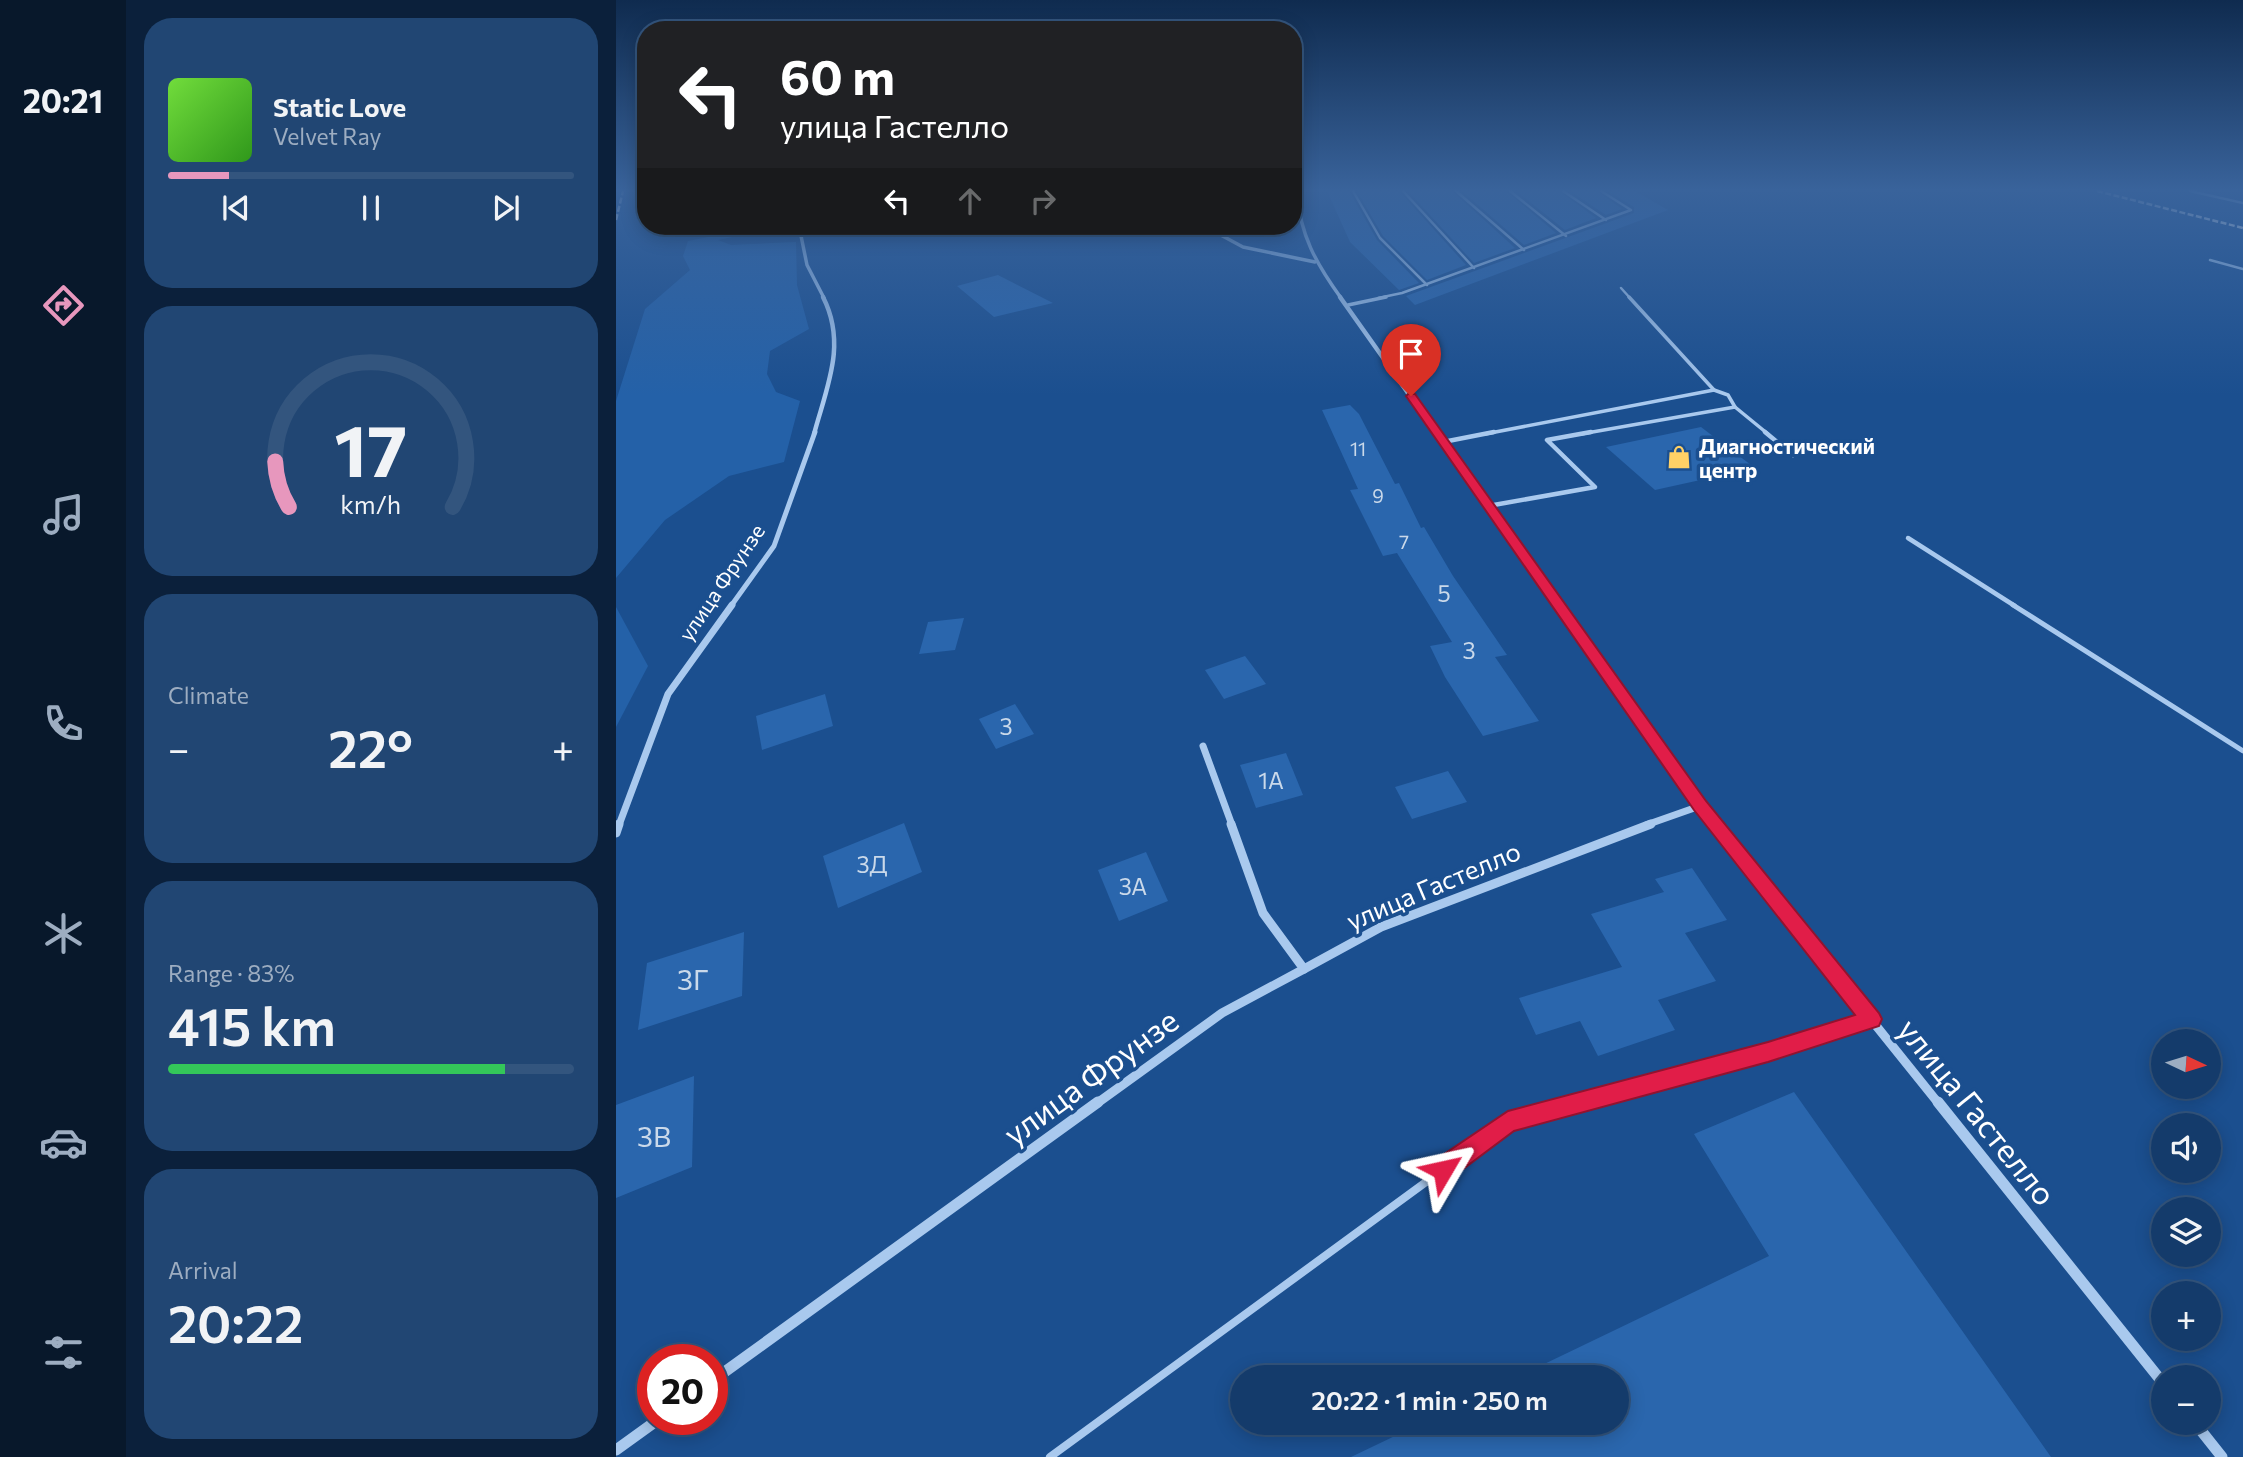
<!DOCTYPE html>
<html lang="en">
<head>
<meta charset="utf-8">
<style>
	:root { --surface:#143b6b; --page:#214673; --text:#f1f3f6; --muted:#9dadc1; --line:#33557e; --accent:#e797bd }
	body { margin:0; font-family:Commissioner,sans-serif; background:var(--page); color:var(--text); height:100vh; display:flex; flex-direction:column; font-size:26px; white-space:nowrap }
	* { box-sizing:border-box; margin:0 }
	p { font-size:23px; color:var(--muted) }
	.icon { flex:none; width:38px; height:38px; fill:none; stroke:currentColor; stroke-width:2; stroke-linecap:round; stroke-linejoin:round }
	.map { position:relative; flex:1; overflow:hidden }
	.sheet { display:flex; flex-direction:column; gap:18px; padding:18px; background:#0b203b; width:490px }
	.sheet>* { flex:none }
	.banner { position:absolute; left:21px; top:21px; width:665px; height:214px; border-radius:28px; box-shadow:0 4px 18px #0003,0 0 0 2px var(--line); background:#202124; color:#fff; overflow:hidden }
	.needle { width:46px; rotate:94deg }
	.fabs { position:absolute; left:1535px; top:1029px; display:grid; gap:14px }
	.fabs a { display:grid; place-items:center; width:70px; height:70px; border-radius:50%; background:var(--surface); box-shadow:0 4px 18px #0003,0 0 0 2px var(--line); font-size:35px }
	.speed { position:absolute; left:21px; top:1344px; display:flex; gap:14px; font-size:35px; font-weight:700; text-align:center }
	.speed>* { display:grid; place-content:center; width:91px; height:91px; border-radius:50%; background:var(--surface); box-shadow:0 4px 18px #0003,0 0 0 2px var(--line); line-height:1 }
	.speed .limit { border:10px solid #d22; background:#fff; color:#111 }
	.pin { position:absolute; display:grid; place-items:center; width:60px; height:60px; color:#fff; margin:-72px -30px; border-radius:50% 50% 50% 0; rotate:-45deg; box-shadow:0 0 7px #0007 }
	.pin .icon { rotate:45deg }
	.me { position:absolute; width:77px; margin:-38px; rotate:54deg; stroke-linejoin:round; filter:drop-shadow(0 0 5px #0008) }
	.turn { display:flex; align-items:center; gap:24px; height:147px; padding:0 28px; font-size:32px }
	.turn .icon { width:91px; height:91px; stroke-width:2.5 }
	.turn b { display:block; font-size:49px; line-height:60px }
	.lanes { display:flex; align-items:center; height:66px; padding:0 28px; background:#0003; justify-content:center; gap:35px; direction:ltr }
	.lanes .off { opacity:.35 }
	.big { font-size:52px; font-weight:600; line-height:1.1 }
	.sheet .tile { flex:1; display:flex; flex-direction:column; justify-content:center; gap:10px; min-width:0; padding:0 24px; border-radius:28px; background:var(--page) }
	.sheet .dial { align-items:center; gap:0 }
	.dial svg { height:182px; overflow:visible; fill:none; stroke:var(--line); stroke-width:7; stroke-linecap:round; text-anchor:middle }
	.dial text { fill:var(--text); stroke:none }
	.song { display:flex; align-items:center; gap:21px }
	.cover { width:84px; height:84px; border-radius:10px; background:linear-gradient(135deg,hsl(100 70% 55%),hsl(110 70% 35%)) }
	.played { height:7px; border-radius:4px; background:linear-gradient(90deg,var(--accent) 15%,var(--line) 15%) }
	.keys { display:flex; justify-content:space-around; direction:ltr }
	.heat { display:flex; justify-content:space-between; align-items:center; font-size:38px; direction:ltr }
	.charge { height:10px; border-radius:5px; background:linear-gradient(90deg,#34c759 83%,var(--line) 0) }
	.trip { position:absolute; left:614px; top:1365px; width:399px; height:70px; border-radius:35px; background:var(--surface); box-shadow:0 4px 18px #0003,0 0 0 2px var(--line); font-weight:600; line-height:70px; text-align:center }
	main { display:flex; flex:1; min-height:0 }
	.tab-bar { display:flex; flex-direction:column; width:126px; justify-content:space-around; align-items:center; background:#08182b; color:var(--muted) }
	.tab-bar .icon { width:49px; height:49px }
	.tab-bar .selected { color:var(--accent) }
	.tab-bar b { font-size:32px; color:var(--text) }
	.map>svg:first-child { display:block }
	.green { fill:#2461a8 }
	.building { fill:#2a66ad }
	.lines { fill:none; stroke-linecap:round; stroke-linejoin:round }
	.lane-far5 { stroke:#a9c9ee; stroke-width:2.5 }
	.lane-far4 { stroke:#a9c9ee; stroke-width:3.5 }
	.lane-far3 { stroke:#a9c9ee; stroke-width:4.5 }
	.lane-far2 { stroke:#a9c9ee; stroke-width:5 }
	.lane-far1 { stroke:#a9c9ee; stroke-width:6 }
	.lane { stroke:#a9c9ee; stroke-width:8 }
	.street-far5 { stroke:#a9c9ee; stroke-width:3.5 }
	.street-far4 { stroke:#a9c9ee; stroke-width:4.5 }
	.street-far3 { stroke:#a9c9ee; stroke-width:5 }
	.street-far2 { stroke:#a9c9ee; stroke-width:7 }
	.street-far1 { stroke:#a9c9ee; stroke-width:9 }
	.street { stroke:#a9c9ee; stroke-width:11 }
	.rail { stroke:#fff; stroke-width:2.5; stroke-dasharray:6 2.5; stroke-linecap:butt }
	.route { fill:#e11d48; stroke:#92132f; stroke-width:2 }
	.labels { text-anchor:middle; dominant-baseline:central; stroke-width:7; stroke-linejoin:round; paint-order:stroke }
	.far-number-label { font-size:19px; fill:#cad9ea }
	.far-poi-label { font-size:21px; font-weight:bold; fill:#fff; stroke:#1b4f8f; text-anchor:start }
	.far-street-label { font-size:21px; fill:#fff; stroke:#1b4f8f }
	.number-label { font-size:23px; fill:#cad9ea }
	.street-label { font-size:26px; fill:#fff; stroke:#1b4f8f }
	.near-number-label { font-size:28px; fill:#cad9ea }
	.near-street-label { font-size:32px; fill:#fff; stroke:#1b4f8f }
</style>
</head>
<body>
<main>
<nav class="tab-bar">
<b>20:21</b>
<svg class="icon selected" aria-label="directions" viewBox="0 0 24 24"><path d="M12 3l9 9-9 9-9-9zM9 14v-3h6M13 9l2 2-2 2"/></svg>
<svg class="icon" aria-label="music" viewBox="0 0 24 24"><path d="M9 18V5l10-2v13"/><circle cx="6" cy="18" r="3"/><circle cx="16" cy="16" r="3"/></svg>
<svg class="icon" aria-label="phone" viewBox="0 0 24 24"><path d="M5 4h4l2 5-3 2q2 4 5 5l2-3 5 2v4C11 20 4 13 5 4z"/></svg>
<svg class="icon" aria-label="climate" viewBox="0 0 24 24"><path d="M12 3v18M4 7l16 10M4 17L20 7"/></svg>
<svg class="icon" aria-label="car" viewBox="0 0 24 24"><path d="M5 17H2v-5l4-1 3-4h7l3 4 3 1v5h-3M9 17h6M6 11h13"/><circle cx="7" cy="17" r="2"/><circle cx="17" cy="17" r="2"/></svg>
<svg class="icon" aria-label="filters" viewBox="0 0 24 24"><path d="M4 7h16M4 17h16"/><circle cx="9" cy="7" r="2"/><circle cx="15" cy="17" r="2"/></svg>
</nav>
<section class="sheet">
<div class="tile">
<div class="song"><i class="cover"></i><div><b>Static Love</b><p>Velvet Ray</p></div></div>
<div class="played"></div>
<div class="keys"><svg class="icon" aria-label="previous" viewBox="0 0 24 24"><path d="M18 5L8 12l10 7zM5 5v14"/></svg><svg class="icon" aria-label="pause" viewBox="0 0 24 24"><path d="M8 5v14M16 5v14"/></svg><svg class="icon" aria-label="next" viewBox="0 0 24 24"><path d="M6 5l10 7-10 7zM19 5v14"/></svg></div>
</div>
<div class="tile dial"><svg viewBox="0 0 100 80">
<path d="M14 69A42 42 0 1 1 86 69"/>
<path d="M14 69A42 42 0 0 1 8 49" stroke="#e797bd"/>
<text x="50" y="56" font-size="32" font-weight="700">17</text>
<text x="50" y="72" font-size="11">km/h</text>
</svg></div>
<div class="tile"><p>Climate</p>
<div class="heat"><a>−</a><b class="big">22°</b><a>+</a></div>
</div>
<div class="tile"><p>Range · 83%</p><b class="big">415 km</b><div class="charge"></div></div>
<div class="tile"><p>Arrival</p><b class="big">20:22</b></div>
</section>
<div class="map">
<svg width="1627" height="1457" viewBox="0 0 1627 1457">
	<rect width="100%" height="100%" fill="#1b4f8f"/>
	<g class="green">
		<path d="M128,230L145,231L102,240L115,245L180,242L181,285L193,329L154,351L151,374L160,392L184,401L168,462L113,476L49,520L0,578V401L29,309L74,270L67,256L72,241Z"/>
		<path d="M0,607L32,666L0,727Z"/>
	</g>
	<g class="building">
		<path d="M711,191H733L761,240L803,283L783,290L734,242Z"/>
		<path d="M741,191H783L850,265L811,280L767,236Z"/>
		<path d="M792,191H836L899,248L858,263Z"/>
		<path d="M846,191H890L940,233L908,245Z"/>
		<path d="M900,191H943L980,218L949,230Z"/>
		<path d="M954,191H981L1006,209L990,215Z"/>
		<path d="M992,191H1019L1052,210L799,305L790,296L1018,213V207Z"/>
		<path d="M382,275L437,303L378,317L341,286Z"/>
		<path d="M734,405L743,414L779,484L783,483L805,528L808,527L837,576L891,655L879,657L923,721L867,736L829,677L814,646L836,642L781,553L767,556L734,490L742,489L706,410Z"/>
		<path d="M1085,427L1139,468L1039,490L990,447Z"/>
		<path d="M348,618L339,650L303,654L312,622Z"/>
		<path d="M629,656L650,684L608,699L589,670Z"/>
		<path d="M209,694L217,726L146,750L140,716Z"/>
		<path d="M399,704L418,734L380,749L363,719Z"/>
		<path d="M670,753L687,795L640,808L624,765Z"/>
		<path d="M832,771L851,802L796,819L779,787Z"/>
		<path d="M288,823L306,872L222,908L207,856Z"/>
		<path d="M530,852L552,901L503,921L482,870Z"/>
		<path d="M1076,868L1111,920L1069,933L1100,981L1042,1000L1059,1030L982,1056L964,1021L920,1035L903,998L1006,967L975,914L1048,892L1039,879Z"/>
		<path d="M128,932L126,996L22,1030L31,963Z"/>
		<path d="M78,1076L76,1167L0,1198V1105Z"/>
		<path d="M1178,1092L1435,1457H735L806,1423H1001V1377H901L1153,1256L1078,1134Z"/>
	</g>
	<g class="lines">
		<g class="lane-far5">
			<path d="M737,191L764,238L811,285"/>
			<path d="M787,191L858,268"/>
			<path d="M840,191L908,250"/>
			<path d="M894,191L950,236"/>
			<path d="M947,191L990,220"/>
			<path d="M1574,191L1627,203"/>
			<path d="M1594,260L1627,269"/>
			<path d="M1005,288L1014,298"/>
			<path d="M762,298L786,293L1015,210L985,191"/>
		</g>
		<g class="lane-far4">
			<path d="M732,305L770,297"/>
			<path d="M1098,390L1112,395L1119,407"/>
			<path d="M869,434L1098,390L1013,297"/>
			<path d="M965,434L1119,407L1152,434"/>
		</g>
		<g class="lane-far3">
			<path d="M1149,432L1177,455"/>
			<path d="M827,442L878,432"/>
			<path d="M872,506L979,487L931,440L975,432"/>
			<path d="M1292,538L1399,606"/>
		</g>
		<path class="lane-far2" d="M1397,605L1627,751"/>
		<path class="lane-far1" d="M959,1104L1152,1052L1255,1019"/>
		<path class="lane" d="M434,1457L892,1122L966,1102"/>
		<g class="street-far5">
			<path d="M680,191C685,236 699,262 725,298"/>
			<path d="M183,226L191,265L208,298"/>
			<path d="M588,226L627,247L699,262"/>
		</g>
		<g class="street-far4">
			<path d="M724,297L821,434"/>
			<path d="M198,434C211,386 231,344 207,297"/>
		</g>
		<g class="street-far3">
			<path d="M819,432L943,606"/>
			<path d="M115,606L158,546L199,432"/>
		</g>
		<g class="street-far2">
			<path d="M941,605L1100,825"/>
			<path d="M587,746L616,825"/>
			<path d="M3,825L52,694L116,605"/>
			<path d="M1030,825L1084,806"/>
		</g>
		<g class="street-far1">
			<path d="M1098,824L1323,1104"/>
			<path d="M0,833L3,824"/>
			<path d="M688,969L765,927L1035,824"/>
			<path d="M480,1104L606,1013L688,969L647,913L615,824"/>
		</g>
		<g class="street">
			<path d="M1322,1102L1547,1383"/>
			<path d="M96,1381L482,1102"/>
			<path d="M1579,1423L1606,1457"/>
			<path d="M0,1450L43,1419"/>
		</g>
		<g class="rail">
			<path d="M1481,191L1627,228"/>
			<path d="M0,220L7,191"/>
		</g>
	</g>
	<linearGradient id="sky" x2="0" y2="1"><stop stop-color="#0f2b4f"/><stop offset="0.48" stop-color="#39639b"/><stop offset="1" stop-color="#39639b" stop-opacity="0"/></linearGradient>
	<rect width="1627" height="395" fill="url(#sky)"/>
	<path class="route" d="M792,394H799L1090,801L1263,1013L1266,1019L1263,1026L1152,1062L898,1131L835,1178L827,1181L818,1178L815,1170L818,1161L892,1111L1152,1042L1239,1015L1078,810L790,396Z"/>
	<defs>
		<g id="shop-bare" transform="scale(1.89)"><path d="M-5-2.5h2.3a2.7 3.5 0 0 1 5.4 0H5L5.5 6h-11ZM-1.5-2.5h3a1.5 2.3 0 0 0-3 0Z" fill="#ffd166" stroke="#1b4f8f" stroke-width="2.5" paint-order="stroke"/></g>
	</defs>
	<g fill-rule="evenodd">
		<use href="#shop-bare" x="1063" y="457"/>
	</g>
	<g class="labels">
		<g class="far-number-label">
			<text x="742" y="448">11</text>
			<text x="762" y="495">9</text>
			<text x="788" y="541">7</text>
		</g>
		<g class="far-poi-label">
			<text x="1083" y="445">Диагностический<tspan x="1083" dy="24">центр</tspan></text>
		</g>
		<g class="far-street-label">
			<text transform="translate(105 582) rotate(-56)">улица Фрунзе</text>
		</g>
		<g class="number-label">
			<text x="828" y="593">5</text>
			<text x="853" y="650">3</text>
			<text x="390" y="726">3</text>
			<text x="655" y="780">1А</text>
			<text x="256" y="864">3Д</text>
			<text x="517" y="886">3А</text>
		</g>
		<g class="street-label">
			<text transform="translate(817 885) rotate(-23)">улица Гастелло</text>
		</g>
		<g class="near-number-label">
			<text x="77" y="979">3Г</text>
			<text x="38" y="1136">3В</text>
		</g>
		<g class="near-street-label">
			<text transform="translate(474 1076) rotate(-36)">улица Фрунзе</text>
			<text transform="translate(1362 1111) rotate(51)">улица Гастелло</text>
		</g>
	</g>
</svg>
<div class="fabs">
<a><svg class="needle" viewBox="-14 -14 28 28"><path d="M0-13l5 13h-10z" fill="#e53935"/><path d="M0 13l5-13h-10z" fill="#9dadc1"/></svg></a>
<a><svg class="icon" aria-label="sound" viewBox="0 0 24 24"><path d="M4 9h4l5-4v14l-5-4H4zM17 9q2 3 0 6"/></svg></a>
<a><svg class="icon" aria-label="layers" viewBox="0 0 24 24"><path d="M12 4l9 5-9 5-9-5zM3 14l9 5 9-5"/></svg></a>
<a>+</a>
<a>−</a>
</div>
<div class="speed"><div class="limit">20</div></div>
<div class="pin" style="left:795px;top:396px;background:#d93025"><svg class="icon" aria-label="arrive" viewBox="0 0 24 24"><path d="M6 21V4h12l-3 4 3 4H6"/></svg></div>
<svg class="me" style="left:827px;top:1170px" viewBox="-20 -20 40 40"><path d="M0-17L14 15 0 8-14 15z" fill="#e11d48" stroke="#fff" stroke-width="4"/></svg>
<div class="trip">20:22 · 1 min · 250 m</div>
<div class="banner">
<div class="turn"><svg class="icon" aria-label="left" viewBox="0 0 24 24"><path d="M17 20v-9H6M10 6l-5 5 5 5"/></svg><div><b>60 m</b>улица Гастелло</div></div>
<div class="lanes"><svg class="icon" aria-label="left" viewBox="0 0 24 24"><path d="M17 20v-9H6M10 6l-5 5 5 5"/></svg><svg class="icon off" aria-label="ahead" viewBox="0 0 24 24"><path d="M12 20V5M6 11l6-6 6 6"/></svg><svg class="icon off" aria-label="right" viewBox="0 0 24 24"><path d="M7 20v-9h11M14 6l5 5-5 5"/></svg></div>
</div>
</div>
</main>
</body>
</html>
